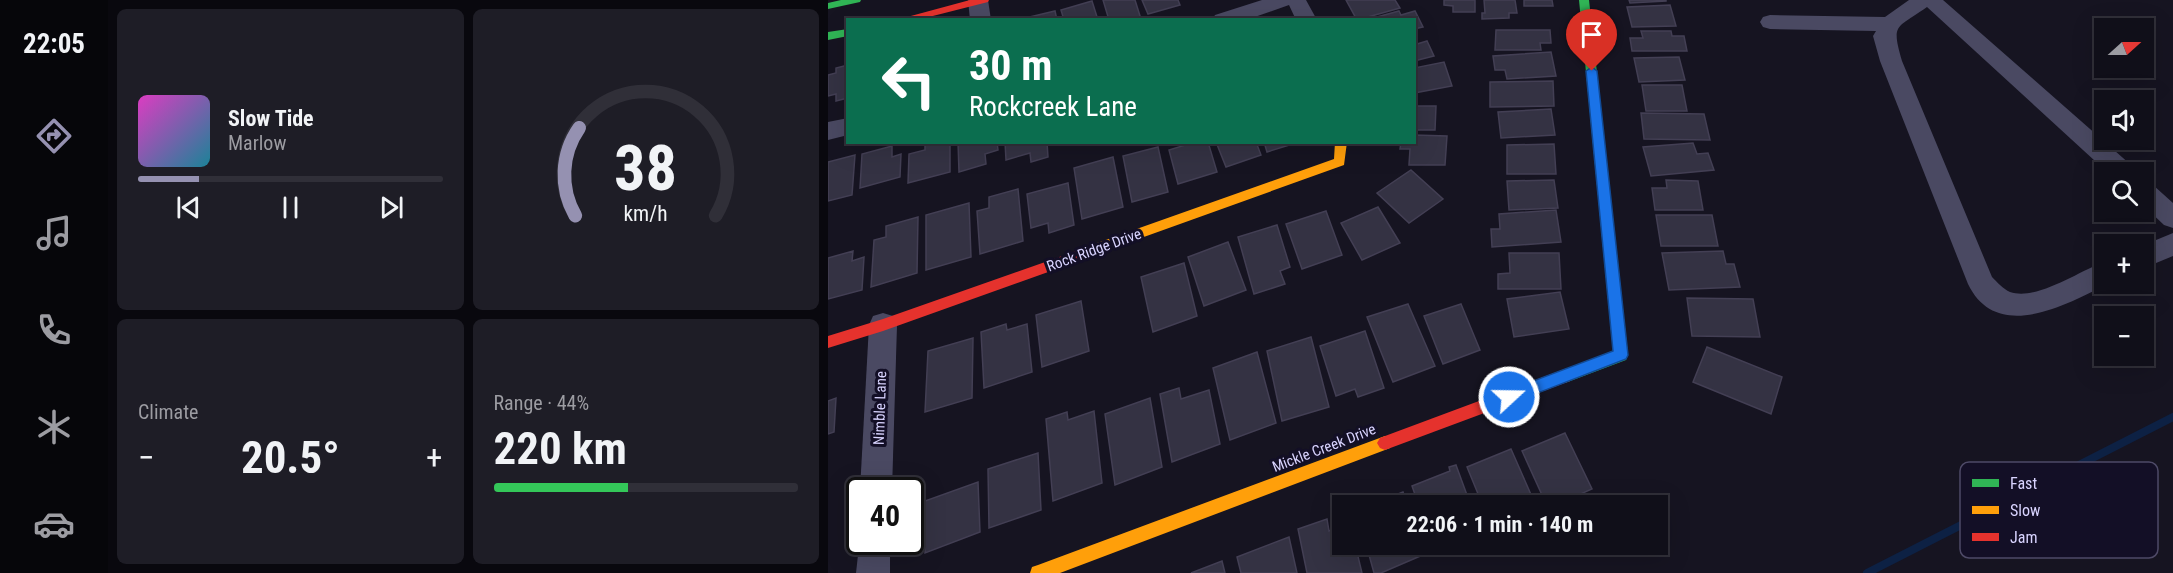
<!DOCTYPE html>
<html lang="en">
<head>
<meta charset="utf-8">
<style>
	:root { --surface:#100f19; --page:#1e1d26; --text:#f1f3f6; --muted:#9c9ca2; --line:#302f38; --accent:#9591b1 }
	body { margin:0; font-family:"Roboto Condensed",sans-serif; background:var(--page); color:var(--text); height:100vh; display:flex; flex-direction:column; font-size:22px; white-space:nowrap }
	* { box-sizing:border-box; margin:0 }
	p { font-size:20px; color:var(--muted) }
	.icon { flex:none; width:33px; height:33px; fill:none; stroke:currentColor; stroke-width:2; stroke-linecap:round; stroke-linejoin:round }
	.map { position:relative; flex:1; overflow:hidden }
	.side { display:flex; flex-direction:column; gap:9px; padding:9px; background:#09080e; width:720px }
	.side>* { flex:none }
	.banner { position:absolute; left:18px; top:18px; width:570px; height:126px; border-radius:0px; box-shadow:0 6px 24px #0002,0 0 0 2px var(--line); background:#0b6e4f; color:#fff; overflow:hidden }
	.needle { width:39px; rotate:69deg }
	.fabs { position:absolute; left:1266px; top:18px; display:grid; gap:12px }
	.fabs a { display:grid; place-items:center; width:60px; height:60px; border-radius:0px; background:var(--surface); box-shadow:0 6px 24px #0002,0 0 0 2px var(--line); font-size:30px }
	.speed { position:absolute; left:18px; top:477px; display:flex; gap:12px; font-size:30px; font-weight:700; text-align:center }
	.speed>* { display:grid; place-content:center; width:78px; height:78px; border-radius:50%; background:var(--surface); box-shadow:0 6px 24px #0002,0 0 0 2px var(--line); line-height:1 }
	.speed .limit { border:3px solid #111; border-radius:9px; background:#fff; color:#111 }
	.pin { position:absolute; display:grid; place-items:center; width:51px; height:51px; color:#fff; margin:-62px -26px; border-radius:50% 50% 50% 0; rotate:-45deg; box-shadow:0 0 6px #0007 }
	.pin .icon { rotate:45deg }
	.me { position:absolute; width:66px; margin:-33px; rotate:69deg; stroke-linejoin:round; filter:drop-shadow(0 0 4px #0008) }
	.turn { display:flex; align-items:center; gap:21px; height:126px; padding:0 24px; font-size:27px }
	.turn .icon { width:78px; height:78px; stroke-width:2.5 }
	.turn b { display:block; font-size:42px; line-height:51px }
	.big { font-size:45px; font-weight:700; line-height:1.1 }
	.side .tile { flex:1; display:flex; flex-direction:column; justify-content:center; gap:9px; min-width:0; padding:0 21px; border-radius:9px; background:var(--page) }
	.side .dial { align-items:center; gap:0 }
	.dial svg { height:156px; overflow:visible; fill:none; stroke:var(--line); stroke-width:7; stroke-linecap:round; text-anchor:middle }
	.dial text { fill:var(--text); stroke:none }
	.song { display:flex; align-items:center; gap:18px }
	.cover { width:72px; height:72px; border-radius:9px; background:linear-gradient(135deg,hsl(310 70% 55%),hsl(190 70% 35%)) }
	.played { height:6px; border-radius:3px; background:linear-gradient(90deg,var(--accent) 20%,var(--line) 20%) }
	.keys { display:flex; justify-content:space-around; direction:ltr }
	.heat { display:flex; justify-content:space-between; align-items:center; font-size:33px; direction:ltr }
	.charge { height:9px; border-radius:4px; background:linear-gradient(90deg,#34c759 44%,var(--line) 0) }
	.side .tiles { flex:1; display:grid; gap:9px; grid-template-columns:repeat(2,1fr) }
	.trip { position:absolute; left:504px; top:495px; width:336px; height:60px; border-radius:0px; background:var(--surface); box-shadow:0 6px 24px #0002,0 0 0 2px var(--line); font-weight:700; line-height:60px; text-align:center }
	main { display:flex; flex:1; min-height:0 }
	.dock { display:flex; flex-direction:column; width:108px; justify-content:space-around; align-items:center; background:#06060a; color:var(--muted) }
	.dock .icon { width:42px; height:42px }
	.dock .on { color:var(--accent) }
	.dock b { font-size:27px; color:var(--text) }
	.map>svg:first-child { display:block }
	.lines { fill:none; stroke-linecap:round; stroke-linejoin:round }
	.stream { stroke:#0d2144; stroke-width:8 }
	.building { fill:#343243; stroke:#433f54; stroke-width:1.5 }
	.street { fill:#4a4962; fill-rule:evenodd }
	.fast { fill:#30b455; fill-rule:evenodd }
	.slow { fill:#ff9f0a; fill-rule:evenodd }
	.jam { fill:#e5322d; fill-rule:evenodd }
	.route { fill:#1a73e8; stroke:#114b97; stroke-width:1.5 }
	.labels { text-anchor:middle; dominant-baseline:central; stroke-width:6; stroke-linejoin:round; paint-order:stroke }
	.street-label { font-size:15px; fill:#d9d4ff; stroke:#130f26 }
	.key { fill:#130f26; stroke:#4e4a67; stroke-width:1.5 }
	.key-label { font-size:16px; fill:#d9d4ff }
</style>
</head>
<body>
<main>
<nav class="dock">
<b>22:05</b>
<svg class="icon on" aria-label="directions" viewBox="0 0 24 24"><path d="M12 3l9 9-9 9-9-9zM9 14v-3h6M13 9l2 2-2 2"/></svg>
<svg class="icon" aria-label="music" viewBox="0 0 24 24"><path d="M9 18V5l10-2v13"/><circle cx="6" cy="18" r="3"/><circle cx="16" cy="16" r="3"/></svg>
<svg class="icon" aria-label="phone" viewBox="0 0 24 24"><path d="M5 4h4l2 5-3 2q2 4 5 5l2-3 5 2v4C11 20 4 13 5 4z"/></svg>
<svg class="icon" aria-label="climate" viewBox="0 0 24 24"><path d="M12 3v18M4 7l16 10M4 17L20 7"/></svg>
<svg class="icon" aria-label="car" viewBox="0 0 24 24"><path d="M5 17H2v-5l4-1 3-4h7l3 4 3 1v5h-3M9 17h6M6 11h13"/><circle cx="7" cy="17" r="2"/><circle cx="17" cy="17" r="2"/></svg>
</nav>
<section class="side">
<div class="tiles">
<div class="tile">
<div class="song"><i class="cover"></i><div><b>Slow Tide</b><p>Marlow</p></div></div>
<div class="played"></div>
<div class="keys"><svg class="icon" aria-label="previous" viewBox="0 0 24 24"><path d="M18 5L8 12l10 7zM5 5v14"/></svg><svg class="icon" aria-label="pause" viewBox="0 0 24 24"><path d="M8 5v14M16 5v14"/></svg><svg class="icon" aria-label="next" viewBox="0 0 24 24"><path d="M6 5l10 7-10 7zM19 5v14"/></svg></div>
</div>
<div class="tile dial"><svg viewBox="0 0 100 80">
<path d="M14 69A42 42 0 1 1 86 69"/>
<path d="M14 69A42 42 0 0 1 16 24" stroke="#9591b1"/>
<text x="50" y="56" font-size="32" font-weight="700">38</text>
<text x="50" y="72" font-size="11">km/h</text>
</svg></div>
<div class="tile"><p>Climate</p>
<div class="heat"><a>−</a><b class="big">20.5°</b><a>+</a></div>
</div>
<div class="tile"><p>Range · 44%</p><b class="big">220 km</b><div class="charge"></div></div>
</div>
</section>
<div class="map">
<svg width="1345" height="573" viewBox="0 0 1345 573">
	<rect width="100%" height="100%" fill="#161421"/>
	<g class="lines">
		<path class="stream" d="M1039,573L1345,417"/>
	</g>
	<g class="building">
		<path d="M275,0H307L313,19L281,20Z"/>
		<path d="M314,0H350L352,5L320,14Z"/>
		<path d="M518,0H567L572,8L529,20Z"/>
		<path d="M616,0H647V12H625V6L616,5Z"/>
		<path d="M656,0H687L689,13H681V18L654,19V13H657Z"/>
		<path d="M696,0H724L725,6H696Z"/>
		<path d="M801,0H838V1L802,3Z"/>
		<path d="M264,1L270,20H236L233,10Z"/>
		<path d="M842,5L848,26L804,27L799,7Z"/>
		<path d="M227,11L229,20H197V18Z"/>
		<path d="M571,11L573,15L587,11L595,27L586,29V20H538Z"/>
		<path d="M668,30H722L723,43H712L713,50H667Z"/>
		<path d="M813,31H843L844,36H856L859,51H804L802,38H815Z"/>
		<path d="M586,39L589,44L599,41L606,56L586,61Z"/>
		<path d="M723,52L728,76L679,79L677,70H667L665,56Z"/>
		<path d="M851,57L857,80L811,82L806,58Z"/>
		<path d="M616,62L624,86L586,93V68Z"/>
		<path d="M20,65V98L8,101V94L0,96V75L8,73V68Z"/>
		<path d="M725,81L726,106L662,107V82Z"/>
		<path d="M814,85H854L859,111H818Z"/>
		<path d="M586,106H608L607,130H586Z"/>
		<path d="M723,109L727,135L673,138L670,112Z"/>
		<path d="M813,113L876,114L882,140L816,139Z"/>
		<path d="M586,135L619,136L617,165H581L582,149H572L573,142H586Z"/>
		<path d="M97,142H122V172L80,183L81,154L97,150Z"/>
		<path d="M130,142H169L170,150L157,154L158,164L131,172Z"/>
		<path d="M177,142H219L220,157L203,162L202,153L178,160Z"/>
		<path d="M367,142H380L389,172L350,184L341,150Z"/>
		<path d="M388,142H428L433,155L398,167Z"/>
		<path d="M436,142H471L439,152Z"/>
		<path d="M865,143L869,154L880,153L886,170L823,176L815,147Z"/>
		<path d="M726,144L728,174H679V145Z"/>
		<path d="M64,146V157L73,154L72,177L32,188L34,154Z"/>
		<path d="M330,147L340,192L304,202L295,156Z"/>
		<path d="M27,155L24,195L0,201V162Z"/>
		<path d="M285,157L295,207L254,219L246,168Z"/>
		<path d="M583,170L615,199L581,223L549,193Z"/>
		<path d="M726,180L730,208L681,210L679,181Z"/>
		<path d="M838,180L870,181L875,210H827L824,188H839Z"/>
		<path d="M240,183L246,225L221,233L220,223L203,228L199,194Z"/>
		<path d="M190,189L195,241L152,254L149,211L161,208V197Z"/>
		<path d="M141,203L143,257L98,270V215Z"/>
		<path d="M550,207L572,243L534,260L513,223Z"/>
		<path d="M728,210L733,242L664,247L663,229H672L671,214Z"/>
		<path d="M498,211L514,255L474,269L458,224Z"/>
		<path d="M828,215H884L890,246H833Z"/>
		<path d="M90,217L89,273L43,287L46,240L58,237V226Z"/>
		<path d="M449,225L462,267L452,271L457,284L426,294L410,237Z"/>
		<path d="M400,242L418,290L376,306L360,257Z"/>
		<path d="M25,251L24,261L36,257L34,290L0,299V258Z"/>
		<path d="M895,251L898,264H906L912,287L841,290L834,253Z"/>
		<path d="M681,253H731L733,289H670V274L682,273Z"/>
		<path d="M356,263L369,316L325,332L313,277Z"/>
		<path d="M732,292L741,329L686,337L679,299Z"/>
		<path d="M859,298L925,299L932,337L864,336Z"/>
		<path d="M253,301L261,351L214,367L208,315Z"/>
		<path d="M580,304L607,366L565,382L539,317Z"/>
		<path d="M633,304L652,350L615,364L596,316Z"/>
		<path d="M178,324L179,330L199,324L204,372L156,388L153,332Z"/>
		<path d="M537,331L556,388L530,397L527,389L508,396L492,346Z"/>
		<path d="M483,337L501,407L454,421L439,351Z"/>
		<path d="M145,338L144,398L97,412L100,351Z"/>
		<path d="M879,347L954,377L943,414L865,382Z"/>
		<path d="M429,352L448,423L402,440L385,368Z"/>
		<path d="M351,388L353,399L381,390L392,444L344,462L332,394Z"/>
		<path d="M8,398L6,432L0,434V401Z"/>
		<path d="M322,398L334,467L287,485L277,414Z"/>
		<path d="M266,411L274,483L225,501L218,419L239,412L240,420Z"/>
		<path d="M737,433L764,489L726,506H719L694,451Z"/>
		<path d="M683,449L708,506H655L639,467Z"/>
		<path d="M210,453L213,510L161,528L160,469Z"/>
		<path d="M628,465L643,506H591L584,486L622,471L621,467Z"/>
		<path d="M150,482L152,532L97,553V501Z"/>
		<path d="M575,492L580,506H540Z"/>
		<path d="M499,519L501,531L514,526V544H527L534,573H479L470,529Z"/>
		<path d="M461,537L469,573H413L409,557Z"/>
		<path d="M538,544H593L597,554L553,573H546Z"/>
		<path d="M604,544H630L607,554Z"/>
		<path d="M394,561L397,573H363Z"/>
	</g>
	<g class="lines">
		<g class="street">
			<path d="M140,0H160L163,20H142Z"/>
			<path d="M434,0H478L489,20H468L461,5L418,20H384L387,15Z"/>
			<path d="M1081,0H1115L1303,165L1306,172H1279L1099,7C1068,29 1063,23 1074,61L1164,277C1169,282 1175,289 1182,292C1209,301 1251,271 1276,262V284H1280C1239,304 1169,344 1140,284L1052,61L1045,36L1048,31L942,29L935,27L932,22L935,17L942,15L1057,17Z"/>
			<path d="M20,118V135L0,140V122Z"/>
			<path d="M1316,182L1325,185L1345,203V228L1336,225L1316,206Z"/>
			<path d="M1345,233V256L1316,268V245Z"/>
			<path d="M55,313L65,316L69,325L64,490H32L41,325L45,316Z"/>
			<path d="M32,537V542H62V573H28Z"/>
		</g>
		<g class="fast">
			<path d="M13,0H33L32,2L0,9V3Z"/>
			<path d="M751,0H761L800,355L798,360L737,383L732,381L730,376L732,371L785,351Z"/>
			<path d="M20,29V36L0,40V32Z"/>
		</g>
		<g class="slow">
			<path d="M507,142H519L516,165L274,252L269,251L267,247L269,243L506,159Z"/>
			<path d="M557,436L562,438L565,443L562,448L557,450L232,573H202L204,567L210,565Z"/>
		</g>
		<g class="jam">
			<path d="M142,0H161L160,2L89,20H68Z"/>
			<path d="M274,242L279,243L281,247L279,251L55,331L0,348V336L55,319Z"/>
			<path d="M737,369L742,371L744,376L742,381L557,450L552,448L549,443L552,438L557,436Z"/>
		</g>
	</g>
	<path class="route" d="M764,67L769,71L800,355L798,359L681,404L676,402L674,397L676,392L785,351L758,71Z"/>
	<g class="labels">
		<g class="street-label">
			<text transform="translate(266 250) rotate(-20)">Rock Ridge Drive</text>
			<text transform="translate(52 408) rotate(-88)">Nimble Lane</text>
			<text transform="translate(496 448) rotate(-21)">Mickle Creek Drive</text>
		</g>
	</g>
	<rect x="1132" y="462" width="198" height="96" rx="9" class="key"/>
	<rect x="1144" y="479" width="27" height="8" fill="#30b455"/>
	<rect x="1144" y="506" width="27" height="8" fill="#ff9f0a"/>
	<rect x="1144" y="533" width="27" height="8" fill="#e5322d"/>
	<g class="key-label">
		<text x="1182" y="489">Fast</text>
		<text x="1182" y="516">Slow</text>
		<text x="1182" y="543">Jam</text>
	</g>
</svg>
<div class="fabs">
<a><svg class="needle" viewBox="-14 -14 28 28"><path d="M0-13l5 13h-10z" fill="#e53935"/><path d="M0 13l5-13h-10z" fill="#9c9ca2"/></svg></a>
<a><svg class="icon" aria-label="sound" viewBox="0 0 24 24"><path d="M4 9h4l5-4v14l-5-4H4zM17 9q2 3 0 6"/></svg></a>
<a><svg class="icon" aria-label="search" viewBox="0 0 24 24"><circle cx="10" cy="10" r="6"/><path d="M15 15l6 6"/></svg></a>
<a>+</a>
<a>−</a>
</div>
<div class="speed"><div class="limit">40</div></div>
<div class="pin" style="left:764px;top:71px;background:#d93025"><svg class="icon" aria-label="arrive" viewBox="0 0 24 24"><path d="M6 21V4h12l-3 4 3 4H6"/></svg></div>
<svg class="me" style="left:681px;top:397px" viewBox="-20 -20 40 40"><circle r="17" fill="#1a73e8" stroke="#fff" stroke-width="3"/><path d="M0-11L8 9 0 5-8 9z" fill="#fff"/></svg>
<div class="trip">22:06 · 1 min · 140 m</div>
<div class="banner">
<div class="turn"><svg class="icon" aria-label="left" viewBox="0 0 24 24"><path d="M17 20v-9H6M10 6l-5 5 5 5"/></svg><div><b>30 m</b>Rockcreek Lane</div></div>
</div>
</div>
</main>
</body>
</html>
